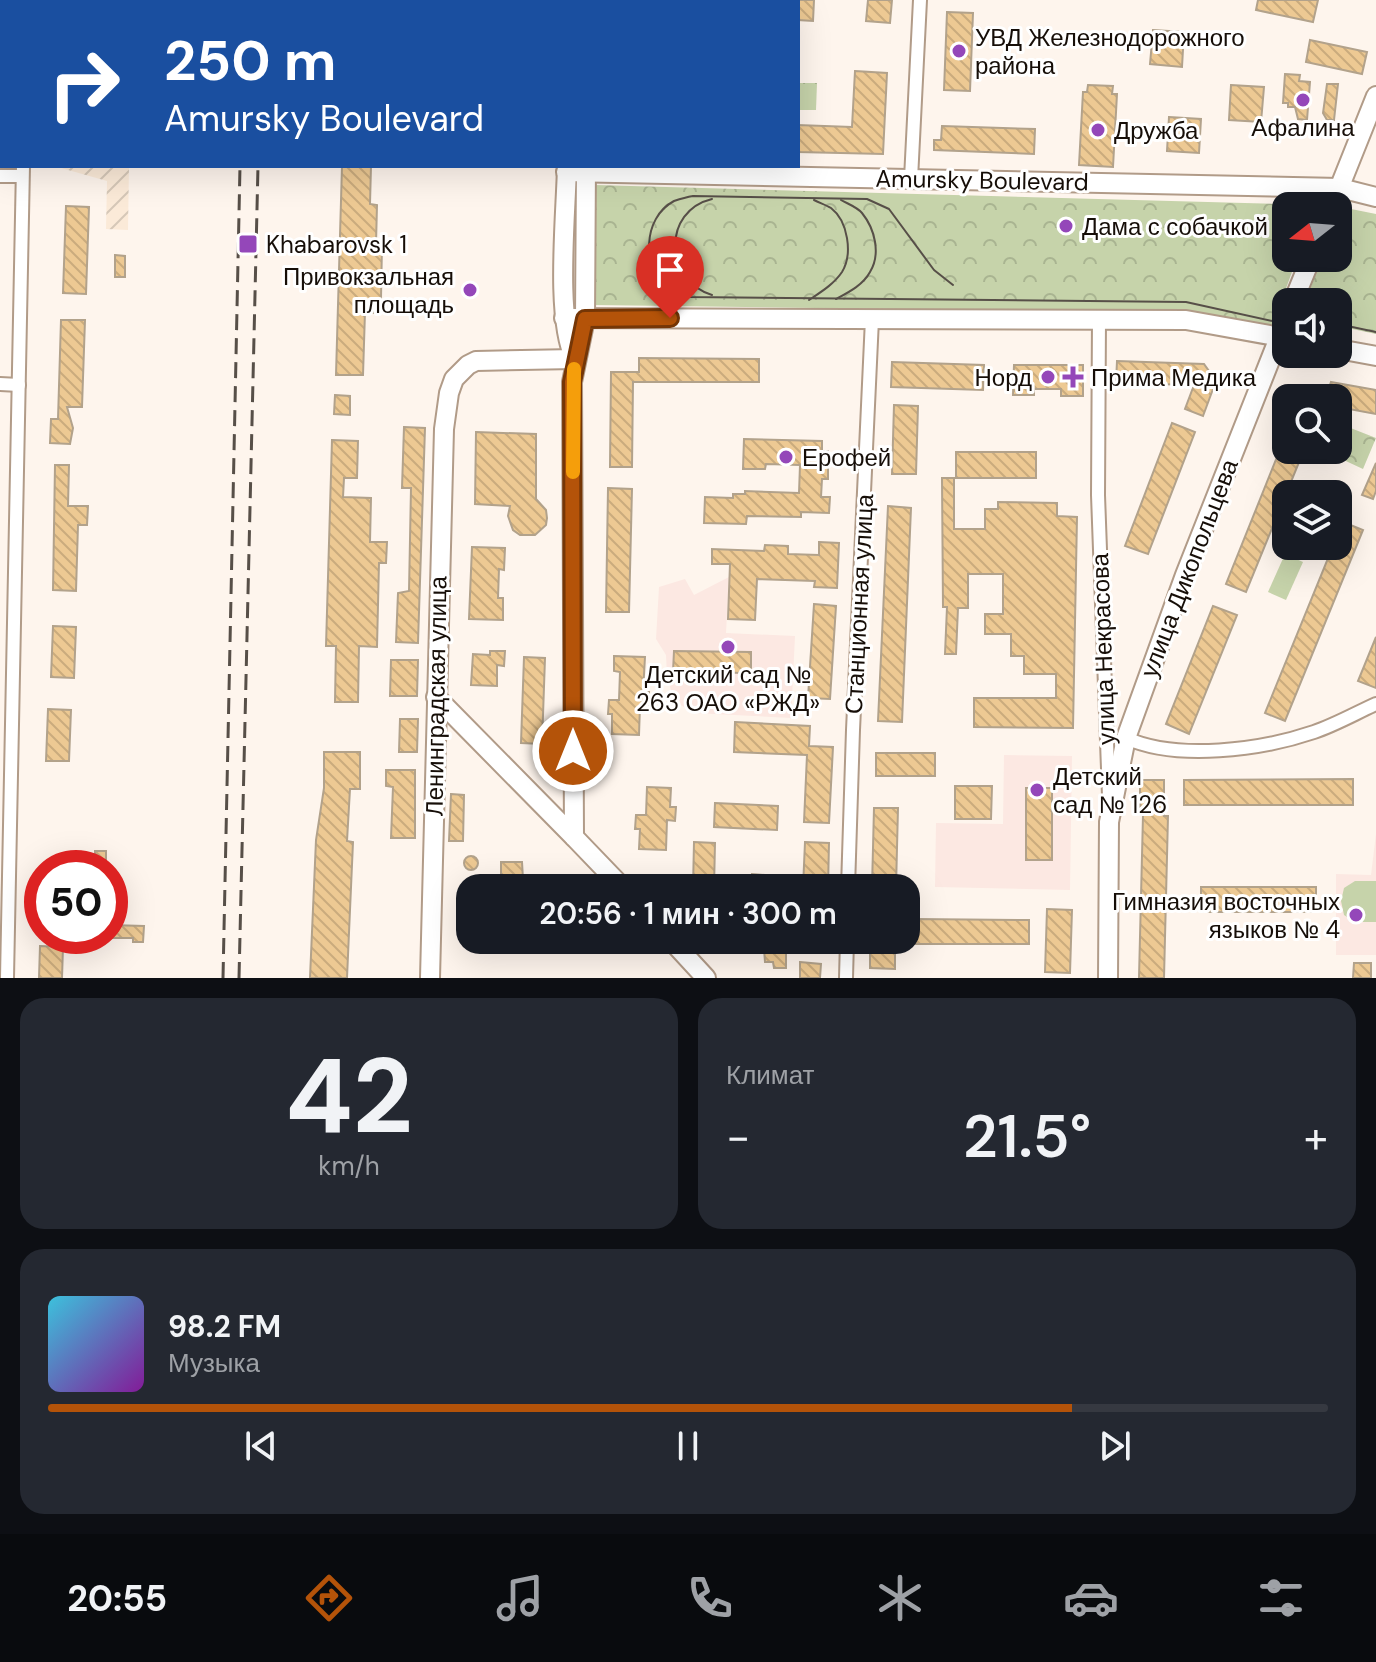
<!DOCTYPE html>
<html lang="ru">
<head>
<meta charset="utf-8">
<style>
	:root { --surface:#171b24; --page:#242831; --text:#f1f3f6; --muted:#9ea1a6; --line:#363941; --accent:#b45309 }
	body { margin:0; font-family:"DM Sans",sans-serif; background:var(--page); color:var(--text); height:100vh; display:flex; flex-direction:column; font-size:30px; white-space:nowrap }
	* { box-sizing:border-box; margin:0 }
	p { font-size:26px; color:var(--muted) }
	.icon { flex:none; width:44px; height:44px; fill:none; stroke:currentColor; stroke-width:2; stroke-linecap:round; stroke-linejoin:round }
	.map { position:relative; height:978px; overflow:hidden }
	.details { display:flex; flex-direction:column; gap:20px; padding:20px; background:#0d0f14; flex:1 }
	.details>* { flex:none }
	.top-card { position:absolute; left:0px; top:0px; width:800px; height:168px; box-shadow:0 8px 32px #0002; background:#1a4fa0; color:#fff; overflow:hidden }
	.needle { width:52px; rotate:253deg }
	.tools { position:absolute; left:1272px; top:192px; display:grid; gap:16px }
	.tools a { display:grid; place-items:center; width:80px; height:80px; border-radius:16px; background:var(--surface); box-shadow:0 8px 32px #0002; font-size:40px }
	.speed { position:absolute; left:24px; top:850px; display:flex; gap:16px; font-size:40px; font-weight:700; text-align:center }
	.speed>* { display:grid; place-content:center; width:104px; height:104px; border-radius:50%; background:var(--surface); box-shadow:0 8px 32px #0002; line-height:1 }
	.speed .limit { border:12px solid #d22; background:#fff; color:#111 }
	.pin { position:absolute; display:grid; place-items:center; width:68px; height:68px; color:#fff; margin:-82px -34px; border-radius:50% 50% 50% 0; rotate:-45deg; box-shadow:0 0 8px #0007 }
	.pin .icon { rotate:45deg }
	.me { position:absolute; width:88px; margin:-44px; rotate:0deg; stroke-linejoin:round; filter:drop-shadow(0 0 6px #0008) }
	.turn { display:flex; align-items:center; gap:28px; height:168px; padding:0 32px; font-size:36px }
	.turn .icon { width:104px; height:104px; stroke-width:2.5 }
	.turn b { display:block; font-size:56px; line-height:68px }
	.big { font-size:60px; font-weight:600; line-height:1.1 }
	.details .card { flex:1; display:flex; flex-direction:column; justify-content:center; gap:12px; min-width:0; padding:0 28px; border-radius:24px; background:var(--page) }
	.details .dial { align-items:center; gap:0 }
	.dial b { font-size:104px; line-height:1 }
	.song { display:flex; align-items:center; gap:24px }
	.cover { width:96px; height:96px; border-radius:12px; background:linear-gradient(135deg,hsl(190 70% 55%),hsl(290 70% 35%)) }
	.played { height:8px; border-radius:4px; background:linear-gradient(90deg,var(--accent) 80%,var(--line) 80%) }
	.keys { display:flex; justify-content:space-around; direction:ltr }
	.heat { display:flex; justify-content:space-between; align-items:center; font-size:44px; direction:ltr }
	.details .tiles { flex:1; display:grid; gap:20px; grid-template-columns:1fr 1fr }
	.card:last-child { grid-column:span 2 }
	.trip { position:absolute; left:456px; top:874px; width:464px; height:80px; border-radius:24px; background:var(--surface); box-shadow:0 8px 32px #0002; font-weight:600; line-height:80px; text-align:center }
	.menu { display:flex; height:128px; justify-content:space-around; align-items:center; background:#090b0e; color:var(--muted) }
	.menu .icon { width:56px; height:56px }
	.menu .on { color:var(--accent) }
	.menu b { font-size:36px; color:var(--text) }
	.map>svg:first-child { display:block }
	.industrial { fill:url(#industrial-furrows) }
	.education { fill:#fce8e2 }
	.park { fill:url(#park-crowns) }
	.pitch { fill:#c6d3aa }
	.building { fill:url(#building-back-hatch); stroke:#b2a28b; stroke-width:2 }
	.lines { fill:none; stroke-linecap:round; stroke-linejoin:round }
	.street-casing { stroke:#b19b88; stroke-width:16 }
	.secondary-casing { stroke:#b19b88; stroke-width:22 }
	.street { stroke:#fff; stroke-width:12 }
	.secondary { stroke:#fff; stroke-width:18 }
	.tram { stroke:#574f48; stroke-width:2 }
	.rail { stroke:#574f48; stroke-width:3; stroke-dasharray:16 8; stroke-linecap:butt }
	.route-casing { stroke:#753606; stroke-width:20 }
	.route { stroke:#b45309; stroke-width:14 }
	.slow { stroke:#f59e0b; stroke-width:14 }
	.poi-dot { fill:#9447b9; stroke:#fff; stroke-width:3 }
	.labels { text-anchor:middle; dominant-baseline:central; stroke-width:6; stroke-linejoin:round; paint-order:stroke }
	.poi-label { font-size:24px; fill:#160e08; stroke:#fff; text-anchor:start }
	.street-label { font-size:24px; fill:#160e08; stroke:#fff }
</style>
</head>
<body>
<div class="map">
<svg width="1376" height="978" viewBox="0 0 1376 978">
	<defs>
		<pattern id="industrial-furrows" width="10" height="10" patternUnits="userSpaceOnUse" patternTransform="scale(2)"><rect width="10" height="10" fill="#fbead8"/><path d="M-1 1l2-2M0 10L10 0M9 11l2-2" fill="none" stroke="#d6c8b8"/></pattern>
		<pattern id="park-crowns" width="20" height="18" patternUnits="userSpaceOnUse" patternTransform="scale(2)"><rect width="20" height="18" fill="#c6d3aa"/><path d="M2 6a3 3 0 1 1 6 0M12 15a3 3 0 1 1 6 0" fill="none" stroke="#a9b491"/></pattern>
		<pattern id="building-back-hatch" width="6" height="6" patternUnits="userSpaceOnUse" patternTransform="scale(2)"><rect width="6" height="6" fill="#edc993"/><path d="M-1 5l2 2M0 0l6 6M5-1l2 2" fill="none" stroke="#caab7d"/></pattern>
	</defs>
	<rect width="100%" height="100%" fill="#fef5ed"/>
	<path class="industrial" d="M54,166H129L128,230L106,229L107,181Z"/>
	<g class="education">
		<path d="M729,577L726,633L795,636L791,718L694,713L674,701L667,676L666,655L656,639L659,587L685,579L694,595Z"/>
		<path d="M1004,755L1072,756L1070,890L935,887L936,823L1003,824Z"/>
		<path d="M1376,834V955H1336V874L1371,875Z"/>
	</g>
	<g class="park">
		<path d="M798,83H817L816,110H798Z"/>
		<path d="M595,185L1317,205L1286,206V258H1297L1272,327L1188,313L593,305Z"/>
		<path d="M1341,207L1376,214V334L1338,326V302H1305L1322,258H1338V215Z"/>
		<path d="M1348,427L1376,438L1363,469L1335,456L1334,450H1338V429Z"/>
	</g>
	<g class="pitch">
		<path d="M1285,554L1303,562L1286,600L1268,592Z"/>
		<path d="M1355,881H1376V922H1355L1344,915L1341,901L1344,888Z"/>
	</g>
	<g class="building">
		<path d="M798,0H814L813,21L798,20Z"/>
		<path d="M868,0H892L890,23L866,21Z"/>
		<path d="M1258,0H1318L1313,22L1256,10Z"/>
		<path d="M947,12L973,13L970,91L944,90Z"/>
		<path d="M1153,30L1184,32L1182,67L1150,64Z"/>
		<path d="M1310,40L1367,52L1362,74L1306,62Z"/>
		<path d="M855,71L887,73L883,154L798,152V125L852,127Z"/>
		<path d="M1285,74L1300,75L1299,81L1310,82L1307,120L1298,119L1295,107H1288V103H1283Z"/>
		<path d="M1327,84H1338L1334,120H1327L1323,113Z"/>
		<path d="M1088,85L1113,86L1112,94H1117L1113,167L1079,165L1083,92H1087Z"/>
		<path d="M1231,85L1264,87L1261,122L1229,120Z"/>
		<path d="M1169,117L1201,119L1199,153L1167,151Z"/>
		<path d="M942,126L1035,129L1034,154L934,150V140H941Z"/>
		<path d="M342,166H371L370,204L377,205L376,244H382L381,299L374,300V313L365,312L363,375H336Z"/>
		<path d="M66,206L89,207L86,294L63,293Z"/>
		<path d="M115,255L125,256V277H115Z"/>
		<path d="M61,320H85L82,407H67L73,428L70,444L50,443L51,419H58Z"/>
		<path d="M639,358L759,359V382H633L632,467H610L611,372H639Z"/>
		<path d="M1117,361L1204,364L1216,381L1203,416L1185,409L1194,385L1116,383Z"/>
		<path d="M892,362L984,365L983,390L891,387Z"/>
		<path d="M1014,365H1083V396H1061V389H1034V395H1013Z"/>
		<path d="M1331,382L1376,390V414L1338,407V398H1302L1306,387L1327,394Z"/>
		<path d="M335,395L350,396V415L334,414Z"/>
		<path d="M894,405L918,406L916,474H892Z"/>
		<path d="M1172,423L1195,432L1148,554L1125,546Z"/>
		<path d="M404,427L425,428L418,643L396,642L398,593L409,591L411,488H402Z"/>
		<path d="M476,432L536,434V499L546,510L547,518L546,525L535,535H520L513,530L508,516L510,506L475,504Z"/>
		<path d="M744,439L822,441V451H828V479H822L821,497H830L829,513L801,512V517L747,516L746,524L704,523L705,497L733,498V494H745V491L799,493L800,465L766,464L765,469H743Z"/>
		<path d="M332,440L358,441L357,478H344L343,497L371,498L370,542H387L386,563H379L377,647L359,646L358,702H335L336,646H326Z"/>
		<path d="M1283,450H1304L1246,592L1226,584L1279,452Z"/>
		<rect x="956" y="452" width="80" height="26"/>
		<path d="M1376,463V491L1373,499L1362,495Z"/>
		<path d="M55,465H69L68,506H88L87,525H78L76,591L53,590Z"/>
		<path d="M942,478H954V529H985V509H998V502L1057,503V516L1077,517L1073,728L974,727V698H1056V674H1024V656H1011V634H985V614H1003V574H968V608H958L956,654H945L947,607H943Z"/>
		<path d="M608,488L632,489L629,612H606Z"/>
		<path d="M888,506L911,508L902,722L878,721Z"/>
		<path d="M1343,522L1363,530L1285,721L1265,713L1333,546H1338V534Z"/>
		<path d="M819,542L839,543L837,588L814,587L815,581L757,579L755,620L728,619L730,564H712V549L764,551L765,545L788,546V554L819,555Z"/>
		<path d="M472,547L505,548L504,570L499,569L498,598H503V620L469,619Z"/>
		<path d="M814,604L836,606L830,699L808,698Z"/>
		<path d="M1213,606L1237,615L1189,734L1166,724Z"/>
		<path d="M53,626L76,627L74,678L51,677Z"/>
		<path d="M1376,637V688L1358,681Z"/>
		<path d="M490,651H505L504,666L497,665V686L471,685L473,654L490,655Z"/>
		<path d="M674,651L751,652V673L673,672Z"/>
		<path d="M614,656L645,657L643,692H649L648,705H640L639,735L612,734V714H608L609,700H619L620,672L614,671Z"/>
		<path d="M524,657L545,658L542,744L521,743Z"/>
		<path d="M391,660H418L417,696H390Z"/>
		<path d="M48,709L71,710L69,761H46Z"/>
		<path d="M400,719H418L417,752H399Z"/>
		<path d="M735,722L810,726L809,746L833,747L829,823L804,822L807,755L734,752Z"/>
		<path d="M324,752H360V789H350L347,841L353,842L347,978H310L316,840L324,788Z"/>
		<rect x="876" y="753" width="59" height="23"/>
		<path d="M386,770H415V838H391L393,787L386,786Z"/>
		<path d="M1353,779V805H1184V780Z"/>
		<path d="M1140,780H1164V816H1168L1164,978H1139L1143,815H1140Z"/>
		<path d="M955,786H992L991,819H955Z"/>
		<path d="M647,787L671,788L670,807H676L675,821L667,820L666,850L639,849L640,829H635L636,815H646Z"/>
		<rect x="1026" y="788" width="26" height="72"/>
		<path d="M451,794L464,795L463,841H449Z"/>
		<path d="M715,803L778,806L777,830L714,827Z"/>
		<path d="M874,808H898L896,888H872Z"/>
		<path d="M694,842L715,843L714,888H693Z"/>
		<path d="M805,842L829,843L828,888H803Z"/>
		<rect x="95" y="851" width="11" height="12"/>
		<circle cx="471" cy="863" r="7"/>
		<path d="M501,862H522L523,879H501Z"/>
		<path d="M752,874L777,876V888H752Z"/>
		<rect x="1201" y="887" width="115" height="25"/>
		<path d="M1047,909L1072,910L1070,973L1045,972Z"/>
		<path d="M915,919L1029,920V944H915Z"/>
		<path d="M110,925L144,926L143,942H133V938H110Z"/>
		<path d="M757,940H774L775,951L786,950V968H774L773,962H765L764,949H757Z"/>
		<path d="M870,940H895V969L870,968Z"/>
		<path d="M40,946L63,947L62,978H39Z"/>
		<path d="M800,962L821,964L820,978H800Z"/>
		<path d="M1354,963H1371V978H1353Z"/>
	</g>
	<g class="lines">
		<g class="street-casing">
			<g id="street">
				<path d="M29,2V0"/>
				<path d="M0,176H22"/>
				<path d="M911,179L920,0"/>
				<path d="M1099,319L1098,495L1109,796"/>
				<path d="M0,384L19,385"/>
				<path d="M1126,738C1177,761 1261,750 1314,732C1335,725 1356,713 1376,704"/>
				<path d="M848,888L853,730L872,319"/>
				<path d="M7,978L23,166"/>
				<path d="M846,978L847,940"/>
			</g>
		</g>
		<g class="secondary-casing">
			<g id="secondary">
				<path d="M574,2V0"/>
				<path d="M592,2V0"/>
				<path d="M567,166C566,215 555,318 575,359"/>
				<path d="M586,166L585,319L572,382L574,837L623,888"/>
				<path d="M566,172L1340,188L1376,197"/>
				<path d="M1332,206L1376,96"/>
				<path d="M1293,302L1311,258"/>
				<path d="M564,318L1186,320L1286,338"/>
				<path d="M1338,349L1376,356"/>
				<path d="M436,697L574,837"/>
				<path d="M671,940L706,978"/>
				<path d="M430,978L444,429L449,393L454,379L468,365L476,361L575,359"/>
				<path d="M1108,978L1109,822L1126,738L1185,575L1286,320"/>
			</g>
		</g>
		<use href="#street" class="street"/>
		<use href="#secondary" class="secondary"/>
		<g class="tram">
			<path d="M953,285L934,270L889,209L867,199L693,196C687,197 680,199 674,201C642,218 641,269 670,289C675,293 682,294 688,297L1186,302L1286,324"/>
			<path d="M712,295C664,280 662,211 712,199"/>
			<path d="M836,299C849,292 863,285 870,272C881,254 875,229 862,213C857,207 848,204 841,200"/>
			<path d="M809,300C821,292 834,284 842,272C853,254 848,221 831,208C826,205 820,203 814,200"/>
			<path d="M1338,324L1376,332"/>
		</g>
		<g class="rail">
			<path d="M254,2V0"/>
			<path d="M223,978L240,166"/>
			<path d="M239,978L258,166"/>
		</g>
	</g>
	<g class="lines">
		<g class="route-casing">
			<path id="route" d="M573,751L572,382L585,319L670,318"/>
		</g>
		<use href="#route" class="route"/>
		<path class="slow" d="M573,472L574,369"/>
	</g>
	<g class="poi-dot">
		<circle cx="959" cy="51" r="8"/>
		<circle cx="1303" cy="100" r="8"/>
		<circle cx="1098" cy="130" r="8"/>
		<circle cx="1066" cy="226" r="8"/>
		<rect x="238" y="234" width="20" height="20" rx="4"/>
		<circle cx="470" cy="290" r="8"/>
		<circle cx="1048" cy="377" r="8"/>
		<path d="M1069 365h8v8h8v8h-8v8h-8v-8h-8v-8h8z"/>
		<circle cx="786" cy="457" r="8"/>
		<circle cx="728" cy="647" r="8"/>
		<circle cx="1037" cy="790" r="8"/>
		<circle cx="1356" cy="915" r="8"/>
	</g>
	<g class="labels">
		<g class="poi-label">
			<text x="975" y="37">УВД Железнодорожного<tspan x="975" dy="28">района</tspan></text>
			<text x="1303" y="127" text-anchor="middle">Афалина</text>
			<text x="1114" y="130">Дружба</text>
			<text x="1082" y="226">Дама с собачкой</text>
			<text x="266" y="244">Khabarovsk 1</text>
			<text x="454" y="276" text-anchor="end">Привокзальная<tspan x="454" dy="28">площадь</tspan></text>
			<text x="1032" y="377" text-anchor="end">Норд</text>
			<text x="1091" y="377">Прима Медика</text>
			<text x="802" y="457">Ерофей</text>
			<text x="728" y="674" text-anchor="middle">Детский сад №<tspan x="728" dy="28">263 ОАО «РЖД»</tspan></text>
			<text x="1053" y="776">Детский<tspan x="1053" dy="28">сад № 126</tspan></text>
			<text x="1340" y="901" text-anchor="end">Гимназия восточных<tspan x="1340" dy="28">языков № 4</tspan></text>
		</g>
		<g class="street-label">
			<text transform="translate(982 180) rotate(1)">Amursky Boulevard</text>
			<text transform="translate(1189 568) rotate(-69)">улица Дикопольцева</text>
			<text transform="translate(859 604) rotate(-87)">Станционная улица</text>
			<text transform="translate(1103 649) rotate(-92)">улица Некрасова</text>
			<text transform="translate(436 696) rotate(-89)">Ленинградская улица</text>
		</g>
	</g>
</svg>
<div class="tools">
<a><svg class="needle" viewBox="-14 -14 28 28"><path d="M0-13l5 13h-10z" fill="#e53935"/><path d="M0 13l5-13h-10z" fill="#9ea1a6"/></svg></a>
<a><svg class="icon" aria-label="sound" viewBox="0 0 24 24"><path d="M4 9h4l5-4v14l-5-4H4zM17 9q2 3 0 6"/></svg></a>
<a><svg class="icon" aria-label="search" viewBox="0 0 24 24"><circle cx="10" cy="10" r="6"/><path d="M15 15l6 6"/></svg></a>
<a><svg class="icon" aria-label="layers" viewBox="0 0 24 24"><path d="M12 4l9 5-9 5-9-5zM3 14l9 5 9-5"/></svg></a>
</div>
<div class="speed"><div class="limit">50</div></div>
<div class="pin" style="left:670px;top:318px;background:#d93025"><svg class="icon" aria-label="arrive" viewBox="0 0 24 24"><path d="M6 21V4h12l-3 4 3 4H6"/></svg></div>
<svg class="me" style="left:573px;top:751px" viewBox="-20 -20 40 40"><circle r="17" fill="#b45309" stroke="#fff" stroke-width="3"/><path d="M0-11L8 9 0 5-8 9z" fill="#fff"/></svg>
<div class="trip">20:56 · 1 мин · 300 m</div>
<div class="top-card">
<div class="turn"><svg class="icon" aria-label="right" viewBox="0 0 24 24"><path d="M7 20v-9h11M14 6l5 5-5 5"/></svg><div><b>250 m</b>Amursky Boulevard</div></div>
</div>
</div>
<section class="details">
<div class="tiles">
<div class="card dial"><b>42</b><p>km/h</p></div>
<div class="card"><p>Климат</p>
<div class="heat"><a>−</a><b class="big">21.5°</b><a>+</a></div>
</div>
<div class="card">
<div class="song"><i class="cover"></i><div><b>98.2 FM</b><p>Музыка</p></div></div>
<div class="played"></div>
<div class="keys"><svg class="icon" aria-label="previous" viewBox="0 0 24 24"><path d="M18 5L8 12l10 7zM5 5v14"/></svg><svg class="icon" aria-label="pause" viewBox="0 0 24 24"><path d="M8 5v14M16 5v14"/></svg><svg class="icon" aria-label="next" viewBox="0 0 24 24"><path d="M6 5l10 7-10 7zM19 5v14"/></svg></div>
</div>
</div>
</section>
<nav class="menu">
<b>20:55</b>
<svg class="icon on" aria-label="directions" viewBox="0 0 24 24"><path d="M12 3l9 9-9 9-9-9zM9 14v-3h6M13 9l2 2-2 2"/></svg>
<svg class="icon" aria-label="music" viewBox="0 0 24 24"><path d="M9 18V5l10-2v13"/><circle cx="6" cy="18" r="3"/><circle cx="16" cy="16" r="3"/></svg>
<svg class="icon" aria-label="phone" viewBox="0 0 24 24"><path d="M5 4h4l2 5-3 2q2 4 5 5l2-3 5 2v4C11 20 4 13 5 4z"/></svg>
<svg class="icon" aria-label="climate" viewBox="0 0 24 24"><path d="M12 3v18M4 7l16 10M4 17L20 7"/></svg>
<svg class="icon" aria-label="car" viewBox="0 0 24 24"><path d="M5 17H2v-5l4-1 3-4h7l3 4 3 1v5h-3M9 17h6M6 11h13"/><circle cx="7" cy="17" r="2"/><circle cx="17" cy="17" r="2"/></svg>
<svg class="icon" aria-label="filters" viewBox="0 0 24 24"><path d="M4 7h16M4 17h16"/><circle cx="9" cy="7" r="2"/><circle cx="15" cy="17" r="2"/></svg>
</nav>
</body>
</html>
